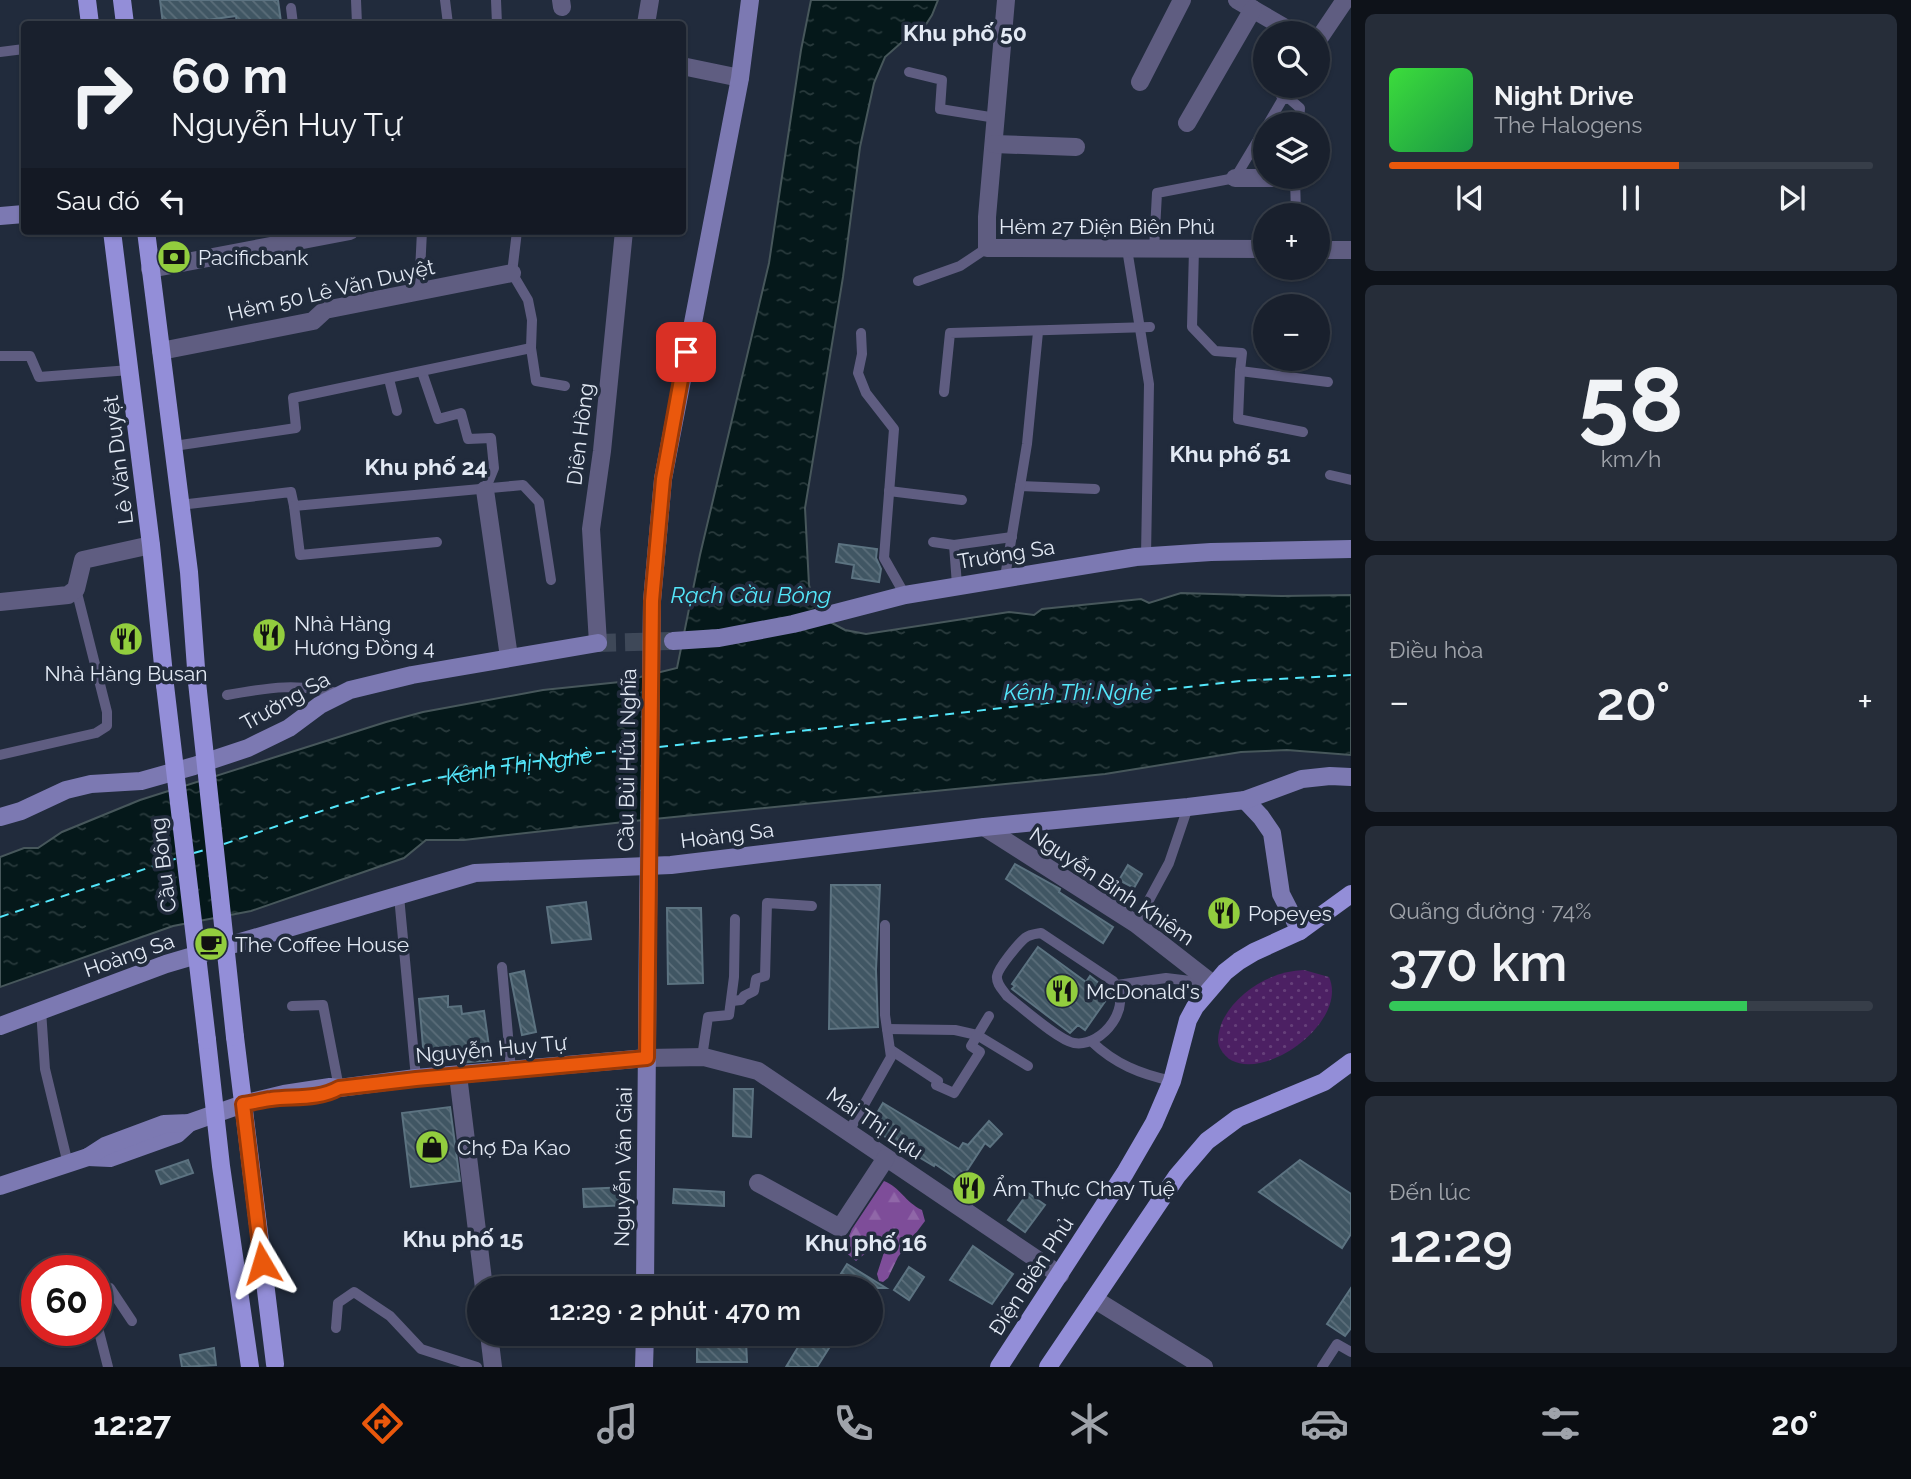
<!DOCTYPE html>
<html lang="vi">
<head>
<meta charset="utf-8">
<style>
	:root { --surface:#19202d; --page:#262d39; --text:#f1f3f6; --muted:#9fa3aa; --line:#373e49; --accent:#ea580c }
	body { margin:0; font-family:Raleway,sans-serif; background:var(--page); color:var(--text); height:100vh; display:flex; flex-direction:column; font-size:26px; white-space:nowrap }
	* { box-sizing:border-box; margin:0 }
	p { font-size:23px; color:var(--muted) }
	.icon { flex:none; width:38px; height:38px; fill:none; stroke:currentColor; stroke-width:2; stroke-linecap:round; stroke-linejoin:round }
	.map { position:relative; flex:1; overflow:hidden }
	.panel { display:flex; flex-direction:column; gap:14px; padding:14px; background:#0e1219; width:560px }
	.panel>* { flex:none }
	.guide { position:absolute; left:21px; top:21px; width:665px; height:214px; border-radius:7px; box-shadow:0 2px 5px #0004,0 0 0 2px var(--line); background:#19202d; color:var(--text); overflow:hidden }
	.controls { position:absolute; left:1253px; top:21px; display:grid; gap:14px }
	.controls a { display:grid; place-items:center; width:77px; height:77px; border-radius:50%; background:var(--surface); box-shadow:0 2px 5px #0004,0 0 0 2px var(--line); font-size:35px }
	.speed { position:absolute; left:21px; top:1255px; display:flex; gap:14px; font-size:35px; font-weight:700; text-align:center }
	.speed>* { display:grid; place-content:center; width:91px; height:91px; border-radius:50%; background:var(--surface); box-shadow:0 2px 5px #0004,0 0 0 2px var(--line); line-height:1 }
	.speed .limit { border:10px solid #d22; background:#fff; color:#111 }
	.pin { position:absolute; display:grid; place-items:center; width:60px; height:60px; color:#fff; margin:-30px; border-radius:14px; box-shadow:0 4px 10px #0006 }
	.me { position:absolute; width:77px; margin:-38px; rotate:353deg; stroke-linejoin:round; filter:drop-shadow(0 0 5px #0008) }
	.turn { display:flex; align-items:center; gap:24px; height:147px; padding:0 35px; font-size:32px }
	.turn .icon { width:91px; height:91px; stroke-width:2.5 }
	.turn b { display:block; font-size:49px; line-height:60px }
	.then { display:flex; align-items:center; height:66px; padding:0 35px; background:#0003; gap:14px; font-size:26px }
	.big { font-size:52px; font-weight:600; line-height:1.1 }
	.panel .widget { flex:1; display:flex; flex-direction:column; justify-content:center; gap:10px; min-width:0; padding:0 24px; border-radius:10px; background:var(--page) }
	.panel .dial { align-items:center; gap:0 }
	.dial b { font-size:91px; line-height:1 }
	.song { display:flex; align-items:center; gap:21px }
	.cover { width:84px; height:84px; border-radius:10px; background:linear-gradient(135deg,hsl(120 70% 55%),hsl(140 70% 35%)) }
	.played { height:7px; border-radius:4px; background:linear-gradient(90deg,var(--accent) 60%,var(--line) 60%) }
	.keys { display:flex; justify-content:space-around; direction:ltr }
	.heat { display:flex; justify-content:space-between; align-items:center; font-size:38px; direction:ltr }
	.charge { height:10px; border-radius:5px; background:linear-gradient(90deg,#34c759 74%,var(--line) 0) }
	.trip { position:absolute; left:467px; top:1276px; width:416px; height:70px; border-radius:35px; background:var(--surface); box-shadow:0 2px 5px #0004,0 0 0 2px var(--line); font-weight:600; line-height:70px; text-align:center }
	.menu { display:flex; height:112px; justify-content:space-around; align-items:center; background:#0a0d12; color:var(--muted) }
	.menu .icon { width:49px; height:49px }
	.menu .active { color:var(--accent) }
	.menu b { font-size:32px; color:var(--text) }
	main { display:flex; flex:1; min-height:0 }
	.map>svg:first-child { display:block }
	.grass { fill:url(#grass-dots) }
	.forest { fill:url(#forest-firs) }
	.water { fill:url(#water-ripples); stroke:#47575b; stroke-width:2 }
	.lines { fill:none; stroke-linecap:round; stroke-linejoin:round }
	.ferry { stroke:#54e7fb; stroke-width:2; stroke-dasharray:9 7; stroke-linecap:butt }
	.building { fill:url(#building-back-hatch); stroke:#5c7381; stroke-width:2 }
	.secondary-tunnel { stroke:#3e4858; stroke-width:18; stroke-dasharray:18 9; stroke-linecap:butt }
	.lane { stroke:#5f5d81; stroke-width:10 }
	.street { stroke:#5f5d81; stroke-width:18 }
	.secondary { stroke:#7c79b2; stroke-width:18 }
	.primary { stroke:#938ed8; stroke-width:18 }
	.secondary-bridge { stroke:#7c79b2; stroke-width:18 }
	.primary-bridge { stroke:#938ed8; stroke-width:18 }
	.route-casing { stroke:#983908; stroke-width:18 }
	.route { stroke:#ea580c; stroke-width:12 }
	.labels { text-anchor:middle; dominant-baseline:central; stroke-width:7; stroke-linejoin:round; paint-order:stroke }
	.street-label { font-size:21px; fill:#e2e9f4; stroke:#212b3c }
	.poi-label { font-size:21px; fill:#e2e9f4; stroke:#212b3c; text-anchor:start }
	.neighbourhood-label { font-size:23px; font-weight:bold; fill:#e2e9f4; stroke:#212b3c }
	.water-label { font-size:23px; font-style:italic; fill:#54e7fb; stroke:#212b3c }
</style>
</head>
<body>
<main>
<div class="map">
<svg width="1351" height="1367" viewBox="0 0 1351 1367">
	<defs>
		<pattern id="grass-dots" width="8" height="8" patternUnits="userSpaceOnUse" patternTransform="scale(1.75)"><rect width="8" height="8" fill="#4c2063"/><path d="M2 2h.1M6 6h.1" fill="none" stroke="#66407a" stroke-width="1.8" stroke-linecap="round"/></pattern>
		<pattern id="forest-firs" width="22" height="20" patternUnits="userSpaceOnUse" patternTransform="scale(1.75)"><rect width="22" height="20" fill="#7e4d99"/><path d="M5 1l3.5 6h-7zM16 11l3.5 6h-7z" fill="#9067a8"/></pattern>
		<pattern id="water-ripples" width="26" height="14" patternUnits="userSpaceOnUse" patternTransform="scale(1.75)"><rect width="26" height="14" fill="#05181a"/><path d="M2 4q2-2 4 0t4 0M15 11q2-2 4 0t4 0" fill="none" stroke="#293a3c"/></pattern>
		<pattern id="building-back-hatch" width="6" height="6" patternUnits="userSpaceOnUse" patternTransform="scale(1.75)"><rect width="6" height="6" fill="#405663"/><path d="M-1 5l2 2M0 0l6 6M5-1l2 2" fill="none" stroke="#5b6e7a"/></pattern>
	</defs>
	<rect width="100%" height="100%" fill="#212b3c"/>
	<path class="grass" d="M1304,970L1329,977C1351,1027 1244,1096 1220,1048C1216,1040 1219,1031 1222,1022C1236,992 1271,971 1304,970Z"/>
	<path class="forest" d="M884,1181C900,1187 905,1202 922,1210L925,1221L898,1257L888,1278L883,1282L879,1281L877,1274L886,1246L885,1242L878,1243L856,1261L843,1250L852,1229Z"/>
	<path class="water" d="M811,0H938L932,15L923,29L902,42L885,57L874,83L860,147L843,277L805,508L809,585L814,602L828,621L845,630L866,634L1009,612L1034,615L1042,609L1141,599L1149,603L1181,593L1282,596L1351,595V755L1287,750L1241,752L1105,774L624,822L464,840H426L404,858L251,911L173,926L0,987V857L24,848H38L62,832L140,800L386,722L423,712L543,690L620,682L677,668L700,555L769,263L801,50Z"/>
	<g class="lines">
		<g class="ferry">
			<path d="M659,747L1240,681L1351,675"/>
			<path id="s1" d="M224,844C296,820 368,793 443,777C509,763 576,756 643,748"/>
			<path d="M194,853L208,849"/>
			<path d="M0,917L178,858"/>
		</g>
	</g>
	<g class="building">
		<path d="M160,0H278L281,22L237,24L236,16L179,24H163Z"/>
		<path d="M839,544L877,549L876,558L881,569L879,582L852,578L854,565L836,562Z"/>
		<path d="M1015,864L1060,889L1059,892L1113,927L1103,943L1006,879Z"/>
		<path d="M1128,865L1142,874L1134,888L1119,880Z"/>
		<path d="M831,885H880L876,970L878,1027L829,1029Z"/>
		<path d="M586,902L591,939L552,943L547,907Z"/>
		<path d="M667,908H701L703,983L668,984Z"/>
		<path d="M1038,947L1086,982L1090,976L1111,993L1085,1030L1078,1025L1070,1033L1012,989L1015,986L1012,984Z"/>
		<path d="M524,971L536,1032L522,1035L510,974Z"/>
		<path d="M448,996V1007L461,1006L462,1014L484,1011L491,1060L458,1063L457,1056L424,1059L419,999Z"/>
		<path d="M734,1089H753L751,1137L733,1136Z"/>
		<path d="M883,1103L959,1149L963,1143L968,1145L989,1121L1002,1134L990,1147L985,1143L960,1181L935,1164L934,1166L869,1127Z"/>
		<path d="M450,1107L460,1181L411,1187L402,1113Z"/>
		<path d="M188,1160L193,1173L161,1184L156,1171Z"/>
		<path d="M1300,1160L1351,1194V1234L1342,1248L1259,1192Z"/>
		<path d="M629,1187L630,1205L584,1207L583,1189Z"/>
		<path d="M674,1189L724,1192V1206L673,1203Z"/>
		<path d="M1028,1193L1045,1205L1025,1232L1008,1220Z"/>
		<path d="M973,1246L1013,1274L992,1304L950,1280Z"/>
		<path d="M847,1264L886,1288H832Z"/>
		<path d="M909,1267L924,1277L909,1300L894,1290Z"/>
		<path d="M1351,1288V1328L1345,1336L1327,1324Z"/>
		<path d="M806,1334H824L834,1340L817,1367H786Z"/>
		<path d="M697,1341H746L747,1362H697Z"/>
		<path d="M214,1348L216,1365L182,1367L180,1355Z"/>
	</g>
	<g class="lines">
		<path class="secondary-tunnel" d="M598,643L673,641"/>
		<g class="lane">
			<path d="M356,0L357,24"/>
			<path d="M445,0L448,24"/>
			<path d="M496,0L497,24"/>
			<path d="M291,8L293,24"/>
			<path d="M0,52L24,49"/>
			<path d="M909,72L942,80L940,109L996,118"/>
			<path d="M1268,124L1285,95L1300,108L1299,124"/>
			<path d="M1295,177L1296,215"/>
			<path d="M517,231L512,273L528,300L532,320L531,348L536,381L565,386"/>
			<path d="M1127,249L1149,384L1146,556"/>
			<path d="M1154,249L1157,193L1235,178L1265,128"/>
			<path d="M1194,249L1192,327L1215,351L1242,353L1240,371L1328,382"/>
			<path d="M918,281L960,266L987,248"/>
			<path d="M419,292L422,231"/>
			<path d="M861,333L862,354L858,373L866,393L894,429L884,558L905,595"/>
			<path d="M0,356H30L39,377L130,370"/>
			<path d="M1240,371L1238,419L1303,432"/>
			<path d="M422,372L438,419L461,413L468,439L491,438L494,468L485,490"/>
			<path d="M389,379L397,411"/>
			<path d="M944,392L950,333L1150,327"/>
			<path d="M174,446L296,428L293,398L531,348"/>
			<path d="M1330,475L1351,480"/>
			<path d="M1020,486L1095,489"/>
			<path d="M889,491L962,500"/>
			<path d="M180,505L291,492L294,506L523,485L539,502L551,580"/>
			<path d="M294,506L300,555L437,542"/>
			<path d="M933,542L954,545"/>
			<path d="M1005,577L1027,444L1038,332"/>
			<path d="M957,585L954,545L1012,537"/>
			<path d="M227,695C271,687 298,683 342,694"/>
			<path d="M0,755L96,733L107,726V712L76,589"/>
			<path d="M399,896L416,1078"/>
			<path d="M1136,924L1169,863L1188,807"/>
			<path d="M1041,933L1113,981C1135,1004 1103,1048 1074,1043C1058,1040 1023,1008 1007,996C1003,990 996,984 997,976C998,968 1018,944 1025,938C1030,934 1035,934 1041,933Z"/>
			<path d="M502,967L511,1070"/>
			<path d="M1117,985L1166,978L1207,983"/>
			<path d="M732,1001L741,1000L744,996L754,991L756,979L765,976L767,903L812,906"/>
			<path d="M292,1006L323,1005L339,1088"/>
			<path d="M41,1010L45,1069L68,1164"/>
			<path d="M887,1029L955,1030L977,1035L1028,1066"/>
			<path d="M1091,1041C1115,1064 1140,1074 1172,1081"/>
			<path d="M891,1050L938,1081L936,1085L954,1093L980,1052L971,1046L989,1016"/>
			<path d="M702,1057L708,1017L729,1015L734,977L735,919"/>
			<path d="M848,1133L891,1057L885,1015V925"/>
			<path d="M96,1291L110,1288L132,1321"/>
			<path d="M96,1320L108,1367"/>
			<path d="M336,1328L338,1303L354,1292L390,1316L421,1349L477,1367"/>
			<path d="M1322,1367L1337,1344L1351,1352"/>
		</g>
		<g class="street">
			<path d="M561,0L562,7"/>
			<path d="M1006,0L987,217V248L1265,249"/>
			<path d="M1237,0L1294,33"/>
			<path d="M646,24L650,0"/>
			<path d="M1318,40L1345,0"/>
			<path d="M682,66L740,78"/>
			<path d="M1140,82L1182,0"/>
			<path d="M1285,95L1290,86"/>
			<path d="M1187,123L1253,9"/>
			<path d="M994,144L1076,147"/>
			<path d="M1235,178H1295"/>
			<path d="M1318,250H1351"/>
			<path d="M150,269L350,231"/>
			<path d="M161,351L313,321L325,310L512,273"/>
			<path d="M485,490L509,657"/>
			<path d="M0,602L68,595L76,589L83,560L151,545"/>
			<path d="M598,643L591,529L602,451L624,231"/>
			<path d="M984,827L1136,924L1213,984"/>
			<path d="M647,1058L704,1057L758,1071L1060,1275"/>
			<path d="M458,1075L484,1288"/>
			<path d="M758,1183L840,1228L886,1158"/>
			<path d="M1094,1299L1204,1367"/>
			<path d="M489,1334L493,1367"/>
		</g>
		<g class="secondary">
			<path d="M0,216L24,214"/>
			<path d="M652,601L663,479L740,78L750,0"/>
			<path d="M673,641L719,638L793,624L905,595L1136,557L1211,552L1351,549"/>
			<path d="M1245,800L1261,817L1272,833L1281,894L1300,931"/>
			<path d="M0,817L21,811L66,790L91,784L141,781L194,766L248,748L289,728L320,705L350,690L412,675L598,643"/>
			<path d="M0,1026L166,964L475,873L671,865L984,827L1188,807L1245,800L1302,779L1330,776L1351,777"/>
			<path d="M88,1157L110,1158L177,1134L189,1123"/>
			<path d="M0,1186L88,1157L105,1146L164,1124L189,1123L243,1104L284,1094L330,1087L339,1088L416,1078L647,1058"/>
			<path d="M645,1288L648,919"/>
			<path d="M644,1367L645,1334"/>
		</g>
		<g class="primary">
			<path d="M87,0L90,24"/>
			<path d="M122,0L125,24"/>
			<path d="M112,231L151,545L165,685"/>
			<path d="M146,231L189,572L197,682"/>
			<path d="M235,1037L275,1364"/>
			<path d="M207,1040L221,1166L250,1367"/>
			<path d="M999,1367L1125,1173L1154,1123L1172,1081L1188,1020L1195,1007L1225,972L1239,961L1254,952L1300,931L1351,894"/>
			<path d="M1048,1367L1177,1176L1207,1141L1238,1118L1324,1082L1351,1062"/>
		</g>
		<path class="secondary-bridge" d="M648,919L652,601"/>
		<g class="primary-bridge">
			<path d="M197,682L235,1037"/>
			<path d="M165,685L207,1040"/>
		</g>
	</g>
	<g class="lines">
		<g class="route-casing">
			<path id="route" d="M262,1263L243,1104C252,1103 262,1100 271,1099C293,1096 318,1100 339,1088L416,1079L647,1058L652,601L663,479L686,352"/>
		</g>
		<use href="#route" class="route"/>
	</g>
	<defs>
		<g id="bank-disc" transform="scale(1.75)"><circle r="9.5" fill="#92cd3e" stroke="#212b3c"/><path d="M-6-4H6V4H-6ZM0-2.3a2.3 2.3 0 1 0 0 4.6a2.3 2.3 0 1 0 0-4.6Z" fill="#111"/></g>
		<g id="restaurant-disc" transform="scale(1.75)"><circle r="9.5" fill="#92cd3e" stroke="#212b3c"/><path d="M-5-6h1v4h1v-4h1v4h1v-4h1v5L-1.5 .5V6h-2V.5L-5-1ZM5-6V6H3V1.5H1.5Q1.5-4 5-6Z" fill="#111"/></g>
		<g id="cafe-disc" transform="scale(1.75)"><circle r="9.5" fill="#92cd3e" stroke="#212b3c"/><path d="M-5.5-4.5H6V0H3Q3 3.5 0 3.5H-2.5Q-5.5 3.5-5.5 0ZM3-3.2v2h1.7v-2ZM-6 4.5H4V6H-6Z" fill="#111"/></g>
		<g id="shop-disc" transform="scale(1.75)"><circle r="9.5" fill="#92cd3e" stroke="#212b3c"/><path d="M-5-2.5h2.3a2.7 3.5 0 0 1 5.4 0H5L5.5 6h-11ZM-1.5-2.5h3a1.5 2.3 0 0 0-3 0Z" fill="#111"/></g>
	</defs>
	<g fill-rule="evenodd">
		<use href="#bank-disc" x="174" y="257"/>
		<use href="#restaurant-disc" x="269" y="635"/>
		<use href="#restaurant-disc" x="126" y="639"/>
		<use href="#restaurant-disc" x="1224" y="913"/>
		<use href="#cafe-disc" x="211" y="944"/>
		<use href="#restaurant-disc" x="1062" y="991"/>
		<use href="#shop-disc" x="432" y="1147"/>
		<use href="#restaurant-disc" x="969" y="1188"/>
	</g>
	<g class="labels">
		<g class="street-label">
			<text x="1107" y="226">Hẻm 27 Điện Biên Phủ</text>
			<text transform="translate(331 290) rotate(-13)">Hẻm 50 Lê Văn Duyệt</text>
			<text transform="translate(580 434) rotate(-83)">Diên Hồng</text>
			<text transform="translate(118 460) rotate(-97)">Lê Văn Duyệt</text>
			<text transform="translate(1006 554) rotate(-9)">Trường Sa</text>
			<text transform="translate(285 701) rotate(-29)">Trường Sa</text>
			<text transform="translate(627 760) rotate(-89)">Cầu Bùi Hữu Nghĩa</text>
			<text transform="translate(727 835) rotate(-7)">Hoàng Sa</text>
			<text transform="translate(163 865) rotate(-97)">Cầu Bông</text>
			<text transform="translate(1112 886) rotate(34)">Nguyễn Bỉnh Khiêm</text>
			<text transform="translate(129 955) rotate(-19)">Hoàng Sa</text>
			<text transform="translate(491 1049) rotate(-5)">Nguyễn Huy Tự</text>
			<text transform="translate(875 1123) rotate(34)">Mai Thị Lựu</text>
			<text transform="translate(623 1167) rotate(-89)">Nguyễn Văn Giai</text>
			<text transform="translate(1031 1276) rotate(-57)">Ðiện Biên Phủ</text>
		</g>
		<g class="poi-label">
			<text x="198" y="257">Pacificbank</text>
			<text x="294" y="623">Nhà Hàng<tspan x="294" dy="24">Hương Đồng 4</tspan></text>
			<text x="126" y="673" text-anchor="middle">Nhà Hàng Busan</text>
			<text x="1248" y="913">Popeyes</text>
			<text x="235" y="944">The Coffee House</text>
			<text x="1086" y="991">McDonald's</text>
			<text x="457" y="1147">Chợ Đa Kao</text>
			<text x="993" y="1188">Ẩm Thực Chay Tuệ</text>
		</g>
		<g class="neighbourhood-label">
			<text x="965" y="32">Khu phố 50</text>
			<text x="1230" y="453">Khu phố 51</text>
			<text x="426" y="466">Khu phố 24</text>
			<text x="463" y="1238">Khu phố 15</text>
			<text x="866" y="1242">Khu phố 16</text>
		</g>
		<g class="water-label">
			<text x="751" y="594">Rạch Cầu Bông</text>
			<text x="1078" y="691">Kênh Thị Nghè</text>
			<text stroke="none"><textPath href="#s1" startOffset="306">Kênh Thị Nghè</textPath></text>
		</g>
	</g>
</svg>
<div class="controls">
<a><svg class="icon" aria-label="search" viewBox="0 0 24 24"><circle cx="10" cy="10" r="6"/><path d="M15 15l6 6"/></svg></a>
<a><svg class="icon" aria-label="layers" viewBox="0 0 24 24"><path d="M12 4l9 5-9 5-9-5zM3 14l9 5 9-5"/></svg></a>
<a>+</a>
<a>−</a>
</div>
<div class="speed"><div class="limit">60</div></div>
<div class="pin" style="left:686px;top:352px;background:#d93025"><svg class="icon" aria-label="arrive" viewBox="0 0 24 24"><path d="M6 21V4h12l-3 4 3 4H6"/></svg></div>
<svg class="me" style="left:262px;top:1263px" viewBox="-20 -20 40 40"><path d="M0-17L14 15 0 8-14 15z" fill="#ea580c" stroke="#fff" stroke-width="4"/></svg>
<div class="trip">12:29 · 2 phút · 470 m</div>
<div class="guide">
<div class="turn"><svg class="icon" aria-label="right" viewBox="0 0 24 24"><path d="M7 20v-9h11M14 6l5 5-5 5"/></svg><div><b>60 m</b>Nguyễn Huy Tự</div></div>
<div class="then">Sau đó<svg class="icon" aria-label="left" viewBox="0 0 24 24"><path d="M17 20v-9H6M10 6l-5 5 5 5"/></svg></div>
</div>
</div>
<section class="panel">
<div class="widget">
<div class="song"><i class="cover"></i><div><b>Night Drive</b><p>The Halogens</p></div></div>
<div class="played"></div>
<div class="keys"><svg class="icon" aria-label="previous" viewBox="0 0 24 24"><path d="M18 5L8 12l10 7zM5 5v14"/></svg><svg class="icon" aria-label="pause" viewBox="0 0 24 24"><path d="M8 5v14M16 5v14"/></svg><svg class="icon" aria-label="next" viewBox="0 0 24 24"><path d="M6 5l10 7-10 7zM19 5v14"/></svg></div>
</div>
<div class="widget dial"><b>58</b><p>km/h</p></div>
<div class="widget"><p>Điều hòa</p>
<div class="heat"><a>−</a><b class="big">20°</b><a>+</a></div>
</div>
<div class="widget"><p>Quãng đường · 74%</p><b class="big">370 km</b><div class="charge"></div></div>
<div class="widget"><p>Đến lúc</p><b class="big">12:29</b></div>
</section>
</main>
<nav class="menu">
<b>12:27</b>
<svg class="icon active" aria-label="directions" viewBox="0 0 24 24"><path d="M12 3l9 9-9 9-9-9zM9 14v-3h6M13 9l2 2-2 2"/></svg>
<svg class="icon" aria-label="music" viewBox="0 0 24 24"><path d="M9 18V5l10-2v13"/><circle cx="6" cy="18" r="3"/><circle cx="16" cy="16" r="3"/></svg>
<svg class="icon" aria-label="phone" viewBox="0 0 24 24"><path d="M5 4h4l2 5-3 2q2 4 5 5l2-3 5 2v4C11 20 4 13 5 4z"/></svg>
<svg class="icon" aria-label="climate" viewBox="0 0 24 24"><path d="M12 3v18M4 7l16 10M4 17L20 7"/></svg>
<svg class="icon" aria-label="car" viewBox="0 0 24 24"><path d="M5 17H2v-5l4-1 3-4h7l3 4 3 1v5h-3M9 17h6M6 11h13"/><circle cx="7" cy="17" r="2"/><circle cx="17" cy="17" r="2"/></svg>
<svg class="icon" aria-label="filters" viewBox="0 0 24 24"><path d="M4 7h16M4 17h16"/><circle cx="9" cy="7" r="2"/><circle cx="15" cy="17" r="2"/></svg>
<b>20°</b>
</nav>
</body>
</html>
